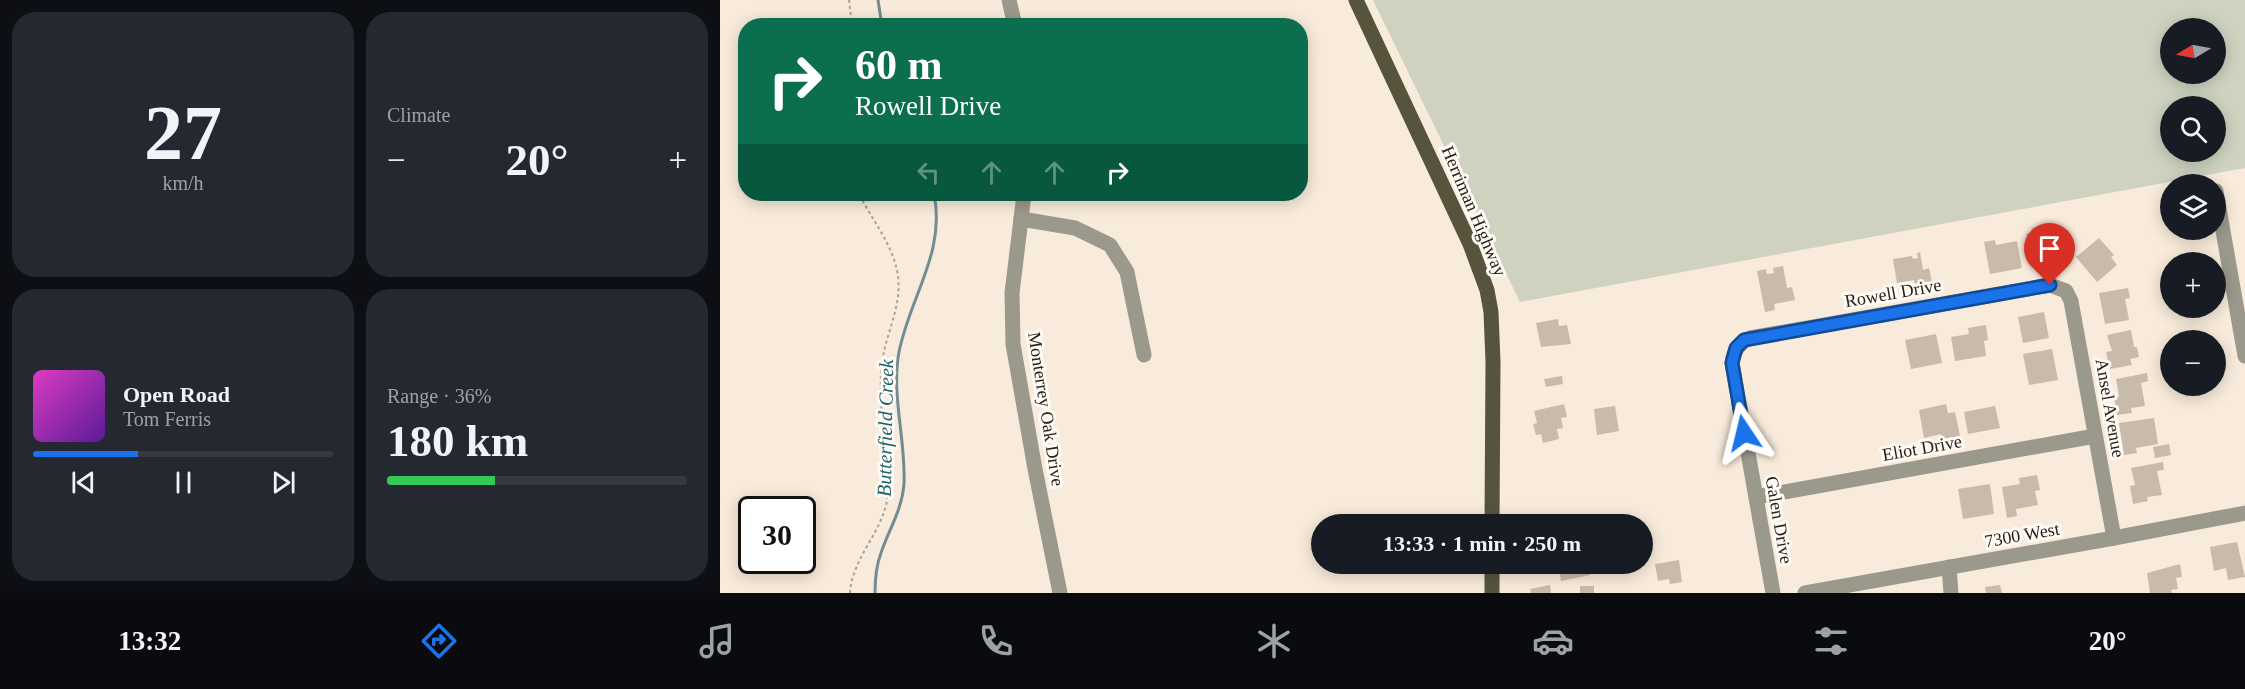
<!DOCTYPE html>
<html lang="en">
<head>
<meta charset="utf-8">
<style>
	:root { --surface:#171b24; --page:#242831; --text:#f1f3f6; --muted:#9ea1a6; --line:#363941; --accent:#1a73e8 }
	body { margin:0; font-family:Georgia,serif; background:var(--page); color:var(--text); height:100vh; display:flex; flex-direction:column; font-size:22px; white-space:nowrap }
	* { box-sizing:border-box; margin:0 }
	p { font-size:20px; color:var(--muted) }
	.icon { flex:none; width:33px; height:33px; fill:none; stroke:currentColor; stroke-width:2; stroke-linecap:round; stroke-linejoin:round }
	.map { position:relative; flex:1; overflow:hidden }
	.details { display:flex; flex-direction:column; gap:12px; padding:12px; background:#0d0f14; width:720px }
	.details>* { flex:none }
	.guide { position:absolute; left:18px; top:18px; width:570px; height:183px; border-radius:24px; box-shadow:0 3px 15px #0003; background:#0b6e4f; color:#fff; overflow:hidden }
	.needle { width:39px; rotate:260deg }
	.buttons { position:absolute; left:1440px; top:18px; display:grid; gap:12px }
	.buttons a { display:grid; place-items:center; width:66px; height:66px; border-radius:50%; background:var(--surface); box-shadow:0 3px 15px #0003; font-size:30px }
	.speed { position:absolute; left:18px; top:496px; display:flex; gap:12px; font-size:30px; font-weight:700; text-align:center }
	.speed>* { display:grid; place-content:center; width:78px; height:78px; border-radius:50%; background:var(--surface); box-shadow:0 3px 15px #0003; line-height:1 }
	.speed .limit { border:3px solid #111; border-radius:9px; background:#fff; color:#111 }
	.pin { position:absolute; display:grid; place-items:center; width:51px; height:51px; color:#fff; margin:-62px -26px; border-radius:50% 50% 50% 0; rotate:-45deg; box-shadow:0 0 6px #0007 }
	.pin .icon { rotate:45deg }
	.me { position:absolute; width:66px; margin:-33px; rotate:350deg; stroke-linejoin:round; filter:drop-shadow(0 0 4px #0008) }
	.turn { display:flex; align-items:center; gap:21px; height:126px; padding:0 18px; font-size:27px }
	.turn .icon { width:78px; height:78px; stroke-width:2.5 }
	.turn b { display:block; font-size:42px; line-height:51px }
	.lanes { display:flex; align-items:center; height:57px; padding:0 18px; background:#0003; justify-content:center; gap:30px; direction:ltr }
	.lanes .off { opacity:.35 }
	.big { font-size:45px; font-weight:700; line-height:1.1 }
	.details .widget { flex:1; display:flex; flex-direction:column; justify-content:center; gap:9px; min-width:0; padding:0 21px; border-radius:24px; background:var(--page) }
	.details .dial { align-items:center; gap:0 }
	.dial b { font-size:78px; line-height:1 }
	.song { display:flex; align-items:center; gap:18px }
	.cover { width:72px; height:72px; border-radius:9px; background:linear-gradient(135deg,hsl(310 70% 55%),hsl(270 70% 35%)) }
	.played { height:6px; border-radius:3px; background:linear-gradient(90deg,var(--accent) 35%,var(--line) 35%) }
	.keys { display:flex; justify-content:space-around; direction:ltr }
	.heat { display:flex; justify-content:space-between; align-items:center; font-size:33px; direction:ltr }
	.charge { height:9px; border-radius:4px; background:linear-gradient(90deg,#34c759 36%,var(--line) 0) }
	.details .tiles { flex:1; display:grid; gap:12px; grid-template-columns:repeat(2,1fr) }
	.trip { position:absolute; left:591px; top:514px; width:342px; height:60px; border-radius:30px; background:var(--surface); box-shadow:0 3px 15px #0003; font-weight:700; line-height:60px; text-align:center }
	.tabs { display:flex; height:96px; justify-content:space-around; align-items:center; background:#090b0e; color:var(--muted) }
	.tabs .icon { width:42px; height:42px }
	.tabs .on { color:var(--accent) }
	.tabs b { font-size:27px; color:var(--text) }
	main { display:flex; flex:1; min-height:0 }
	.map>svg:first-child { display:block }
	.green { fill:#ced2bf; fill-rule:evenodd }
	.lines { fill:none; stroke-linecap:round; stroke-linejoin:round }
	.stream { stroke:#748c90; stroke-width:3 }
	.building { fill:#c8bbab }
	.path { stroke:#aaa094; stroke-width:2; stroke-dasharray:3 3; stroke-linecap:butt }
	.minor { stroke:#9a998c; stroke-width:15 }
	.major { stroke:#57543e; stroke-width:15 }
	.route-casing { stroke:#114b97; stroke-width:15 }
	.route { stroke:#1a73e8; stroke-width:10 }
	.labels { text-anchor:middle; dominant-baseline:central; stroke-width:6; stroke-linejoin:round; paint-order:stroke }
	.street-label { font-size:18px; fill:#26211b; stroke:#fffaf3 }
	.water-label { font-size:20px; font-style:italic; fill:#1a616e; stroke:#fffaf3 }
</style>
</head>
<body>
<main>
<section class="details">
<div class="tiles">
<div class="widget dial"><b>27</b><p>km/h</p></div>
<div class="widget"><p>Climate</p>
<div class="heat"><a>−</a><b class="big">20°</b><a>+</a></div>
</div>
<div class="widget">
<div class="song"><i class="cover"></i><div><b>Open Road</b><p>Tom Ferris</p></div></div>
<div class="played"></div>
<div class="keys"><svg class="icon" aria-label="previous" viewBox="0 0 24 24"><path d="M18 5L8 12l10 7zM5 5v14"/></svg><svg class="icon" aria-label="pause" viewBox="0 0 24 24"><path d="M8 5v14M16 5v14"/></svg><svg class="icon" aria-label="next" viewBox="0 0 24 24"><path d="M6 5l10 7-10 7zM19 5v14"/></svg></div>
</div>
<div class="widget"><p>Range · 36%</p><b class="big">180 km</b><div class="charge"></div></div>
</div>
</section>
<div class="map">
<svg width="1525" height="593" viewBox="0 0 1525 593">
	<rect width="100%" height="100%" fill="#f8ebdb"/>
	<path class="green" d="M653,0H1525V168L800,302ZM1450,28H1496V74H1450ZM1450,106H1496V152H1450Z"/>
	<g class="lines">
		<g class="stream">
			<path d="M158,0L162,26"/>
			<path d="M155,593C155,579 156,566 161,553C169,529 182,510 184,484C186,440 171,395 179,352C190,296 226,253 214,194"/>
		</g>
	</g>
	<g class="building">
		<path d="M1334,224L1337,243L1343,242L1345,255L1328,258L1327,254L1310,257L1306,234L1313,232L1312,228Z"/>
		<path d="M1379,238L1394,255L1391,257L1397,265L1377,282L1356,257Z"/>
		<path d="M1275,240L1276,245L1297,241L1302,268L1270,274L1264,242Z"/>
		<path d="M1200,252L1203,270L1209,268L1212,282L1195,285L1194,280L1177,283L1173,259L1192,256L1193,259L1198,258L1197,253Z"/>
		<path d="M1063,266L1067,288L1072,287L1075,300L1054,304L1055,310L1045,312L1037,271L1046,269L1047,274L1054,273L1053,268Z"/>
		<path d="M1408,288L1410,298L1405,299L1409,320L1385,324L1379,293Z"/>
		<path d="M1324,312L1329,338L1303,343L1298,317Z"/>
		<path d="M838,319L839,326L847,325L851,344L821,347L816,323Z"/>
		<path d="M1266,325L1268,340L1264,341L1266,356L1235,361L1231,337L1249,334L1248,328Z"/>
		<path d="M1411,330L1414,347H1417L1419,357L1410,359L1412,365L1390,369L1386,352L1392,351L1387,335Z"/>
		<path d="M1216,334L1222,363L1191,369L1185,340Z"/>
		<path d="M1332,349L1338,380L1309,385L1303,354Z"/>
		<path d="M1427,373L1428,381L1421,383L1425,406L1411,408L1412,413L1397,415L1394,397L1399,396L1396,379Z"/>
		<path d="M842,376L843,384L826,387L824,379Z"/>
		<path d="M844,404L847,417L841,418L843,428L837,429L839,439L823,443L821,434L816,435L813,424L817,423L814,411Z"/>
		<path d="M1226,404L1228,413L1235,412L1240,436L1222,439L1221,434L1204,438L1199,410Z"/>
		<path d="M895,406L899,431L877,435L874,409Z"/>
		<path d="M1275,406L1280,428L1248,434L1244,412Z"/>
		<path d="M1434,418L1438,444L1416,448L1417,453L1404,455L1399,423Z"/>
		<path d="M1449,444L1451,455L1435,458L1433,447Z"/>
		<path d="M1443,462L1444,470L1437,471L1442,495L1427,497L1428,501L1413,504L1410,486L1415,485L1411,468Z"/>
		<path d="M1317,475L1320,490L1315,491L1318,505L1296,509L1297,516L1287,518L1282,487L1300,484L1299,478Z"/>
		<path d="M1270,484L1274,514L1243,519L1238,489Z"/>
		<path d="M1517,542L1525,577L1508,580L1506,568L1494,571L1490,547Z"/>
		<path d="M959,560L962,582L950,584L949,579L938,581L935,564Z"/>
		<path d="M856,564H868L870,575L841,581L839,568Z"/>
		<path d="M1460,564L1462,577L1456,578L1458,589L1451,590L1452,593H1430L1427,573Z"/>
		<path d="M830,585L831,593H811L810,589Z"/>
		<path d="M1280,585L1282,593H1266L1265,587Z"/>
		<rect x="860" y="586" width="14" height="7"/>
	</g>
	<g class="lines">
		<g class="path">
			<path d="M129,0L132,26"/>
			<path d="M130,593C132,560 158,537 166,505C170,491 167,475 166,460C164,429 158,396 162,364C165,334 182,308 178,276C174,246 152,220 139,194"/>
		</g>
		<g class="minor">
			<path d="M289,0L295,26"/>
			<path d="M1496,191L1525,356"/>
			<path d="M304,194L292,293L293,344L315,469L340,593"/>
			<path d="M301,219L355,228L390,245L407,272L424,355"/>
			<path d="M1036,497L1375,436"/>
			<path d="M1229,567L1231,593"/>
			<path d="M1053,593L1012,363C1013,351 1019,343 1030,338L1330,285L1346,291L1351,301L1394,538"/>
			<path d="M1085,593L1394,538L1525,513"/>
		</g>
		<g class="major">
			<path d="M636,0L750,244L767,290L771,312L773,362L772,525"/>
			<path d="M772,593V564"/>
		</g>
	</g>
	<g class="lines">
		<g class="route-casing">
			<path id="route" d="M1024,433L1012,363L1016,348L1024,340L1330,285"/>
		</g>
		<use href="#route" class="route"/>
	</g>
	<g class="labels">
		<g class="street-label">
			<text transform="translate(754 211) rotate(67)">Herriman Highway</text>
			<text transform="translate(1173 293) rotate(-10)">Rowell Drive</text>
			<text transform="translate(1390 408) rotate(80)">Ansel Avenue</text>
			<text transform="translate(326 409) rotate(81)">Monterrey Oak Drive</text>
			<text transform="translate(1202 448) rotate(-10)">Eliot Drive</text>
			<text transform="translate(1059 520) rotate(80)">Galen Drive</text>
			<text transform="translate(1302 535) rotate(-10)">7300 West</text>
		</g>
		<g class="water-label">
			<text transform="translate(165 428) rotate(-89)">Butterfield Creek</text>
		</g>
	</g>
</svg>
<div class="buttons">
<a><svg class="needle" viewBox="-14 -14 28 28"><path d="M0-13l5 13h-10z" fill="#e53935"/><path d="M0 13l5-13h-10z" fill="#9ea1a6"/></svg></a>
<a><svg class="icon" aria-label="search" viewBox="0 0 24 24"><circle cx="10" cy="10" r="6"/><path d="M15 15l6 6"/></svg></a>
<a><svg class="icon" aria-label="layers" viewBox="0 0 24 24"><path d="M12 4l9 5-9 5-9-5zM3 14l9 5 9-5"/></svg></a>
<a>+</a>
<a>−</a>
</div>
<div class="speed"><div class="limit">30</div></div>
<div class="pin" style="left:1330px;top:285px;background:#d93025"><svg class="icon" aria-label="arrive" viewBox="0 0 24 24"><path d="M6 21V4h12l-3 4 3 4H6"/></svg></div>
<svg class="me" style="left:1024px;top:433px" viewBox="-20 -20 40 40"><path d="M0-17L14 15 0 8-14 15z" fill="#1a73e8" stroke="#fff" stroke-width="4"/></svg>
<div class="trip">13:33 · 1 min · 250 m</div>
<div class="guide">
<div class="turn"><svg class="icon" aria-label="right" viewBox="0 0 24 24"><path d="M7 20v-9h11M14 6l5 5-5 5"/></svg><div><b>60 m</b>Rowell Drive</div></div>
<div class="lanes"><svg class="icon off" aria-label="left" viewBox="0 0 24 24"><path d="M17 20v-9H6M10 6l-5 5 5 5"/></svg><svg class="icon off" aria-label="ahead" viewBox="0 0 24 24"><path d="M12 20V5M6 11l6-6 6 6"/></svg><svg class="icon off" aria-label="ahead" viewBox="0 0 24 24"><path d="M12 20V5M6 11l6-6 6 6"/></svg><svg class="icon" aria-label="right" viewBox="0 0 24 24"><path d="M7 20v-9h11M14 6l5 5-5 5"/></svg></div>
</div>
</div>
</main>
<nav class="tabs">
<b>13:32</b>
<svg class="icon on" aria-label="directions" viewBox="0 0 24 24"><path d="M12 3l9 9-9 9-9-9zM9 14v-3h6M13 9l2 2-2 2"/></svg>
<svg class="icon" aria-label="music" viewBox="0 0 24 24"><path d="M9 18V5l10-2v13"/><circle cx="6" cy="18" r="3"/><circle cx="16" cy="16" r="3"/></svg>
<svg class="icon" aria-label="phone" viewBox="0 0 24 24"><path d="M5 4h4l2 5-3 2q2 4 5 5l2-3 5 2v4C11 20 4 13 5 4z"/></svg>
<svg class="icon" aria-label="climate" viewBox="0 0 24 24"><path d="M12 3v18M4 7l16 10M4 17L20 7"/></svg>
<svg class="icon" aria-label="car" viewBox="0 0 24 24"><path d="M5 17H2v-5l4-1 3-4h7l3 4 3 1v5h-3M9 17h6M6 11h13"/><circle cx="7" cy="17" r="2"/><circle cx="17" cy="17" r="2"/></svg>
<svg class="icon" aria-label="filters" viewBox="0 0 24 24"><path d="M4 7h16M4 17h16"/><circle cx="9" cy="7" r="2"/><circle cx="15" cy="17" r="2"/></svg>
<b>20°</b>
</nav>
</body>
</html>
